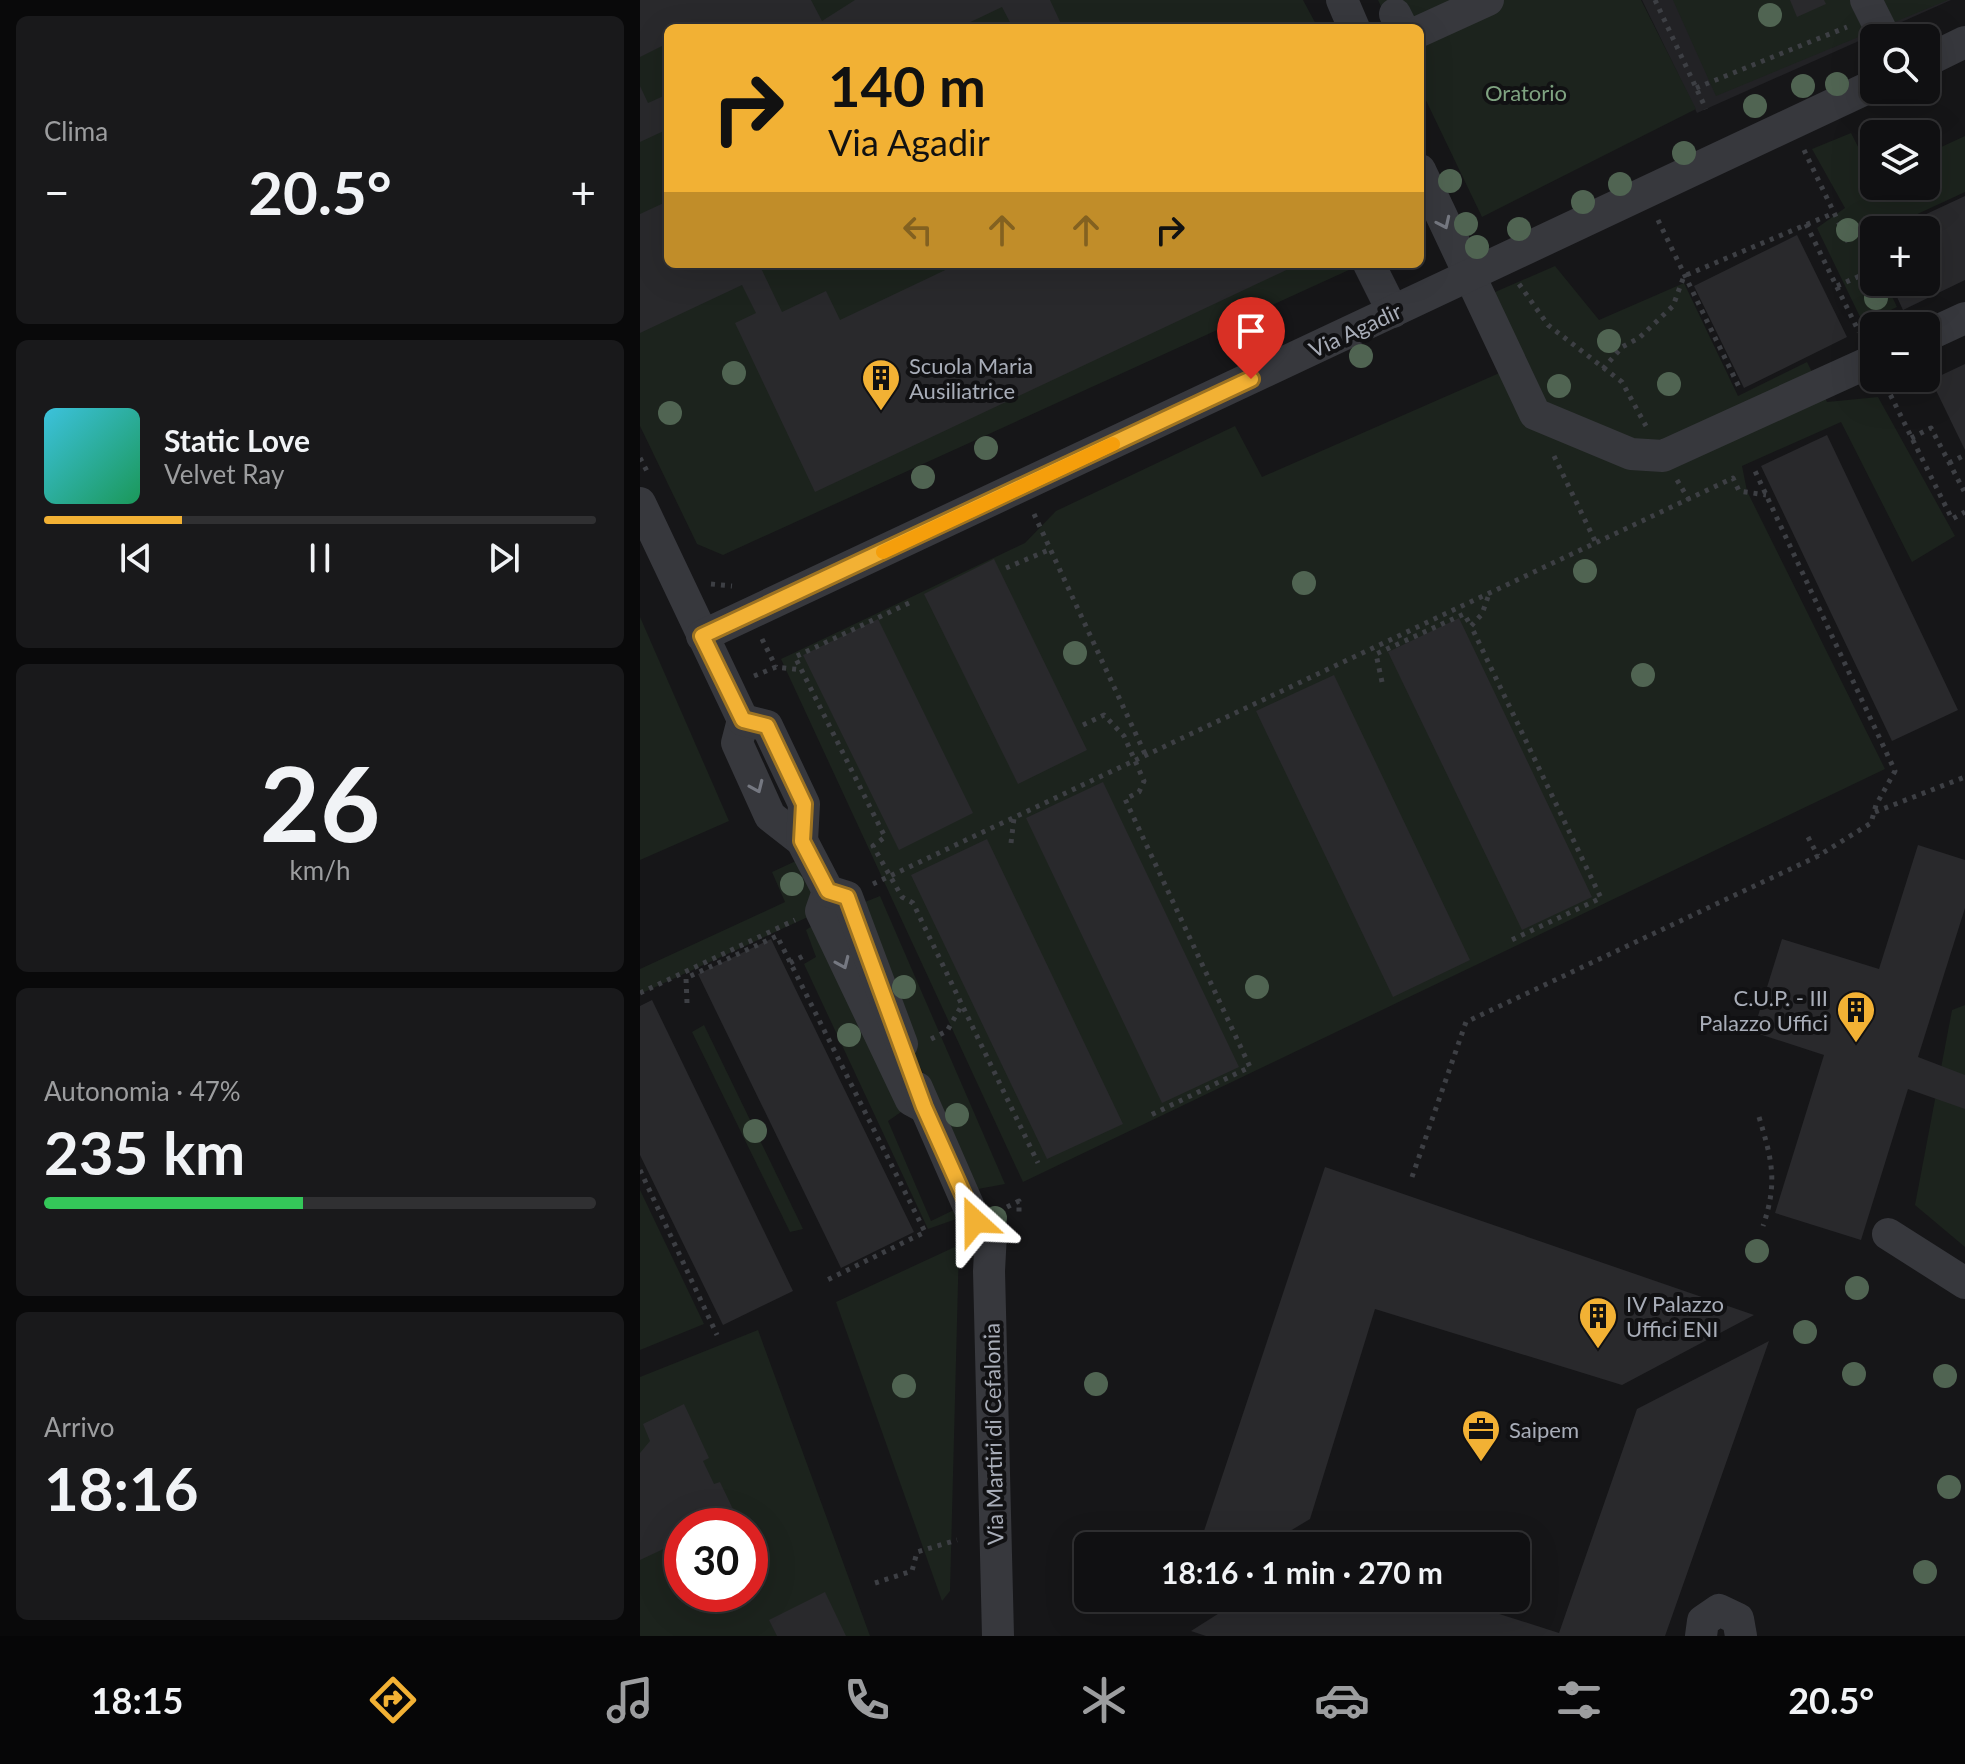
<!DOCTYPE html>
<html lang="it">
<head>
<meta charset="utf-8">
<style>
	:root { --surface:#101012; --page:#19191b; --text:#f1f3f6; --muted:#9c9d9f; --line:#303032; --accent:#f2b134 }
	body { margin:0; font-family:Lato,sans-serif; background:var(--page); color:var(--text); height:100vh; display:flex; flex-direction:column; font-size:30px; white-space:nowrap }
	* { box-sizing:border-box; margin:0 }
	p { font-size:26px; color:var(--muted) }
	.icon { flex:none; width:44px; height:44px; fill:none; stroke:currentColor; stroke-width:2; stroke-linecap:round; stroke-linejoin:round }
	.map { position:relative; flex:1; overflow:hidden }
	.panel { display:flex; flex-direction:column; gap:16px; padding:16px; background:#09090a; width:640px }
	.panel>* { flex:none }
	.guide { position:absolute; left:24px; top:24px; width:760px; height:244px; border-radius:12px; box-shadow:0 8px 32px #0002,0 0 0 2px var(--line); background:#f2b134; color:#111; overflow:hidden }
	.tools { position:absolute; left:1220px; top:24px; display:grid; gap:16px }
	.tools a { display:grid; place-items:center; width:80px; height:80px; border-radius:12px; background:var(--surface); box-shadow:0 8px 32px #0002,0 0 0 2px var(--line); font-size:40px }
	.speed { position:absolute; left:24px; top:1508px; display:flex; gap:16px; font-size:40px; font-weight:700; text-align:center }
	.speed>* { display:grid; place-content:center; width:104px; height:104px; border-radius:50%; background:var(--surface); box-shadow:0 8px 32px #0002,0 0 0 2px var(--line); line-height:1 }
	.speed .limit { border:12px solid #d22; background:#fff; color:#111 }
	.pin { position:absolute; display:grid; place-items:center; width:68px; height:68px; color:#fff; margin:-82px -34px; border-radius:50% 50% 50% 0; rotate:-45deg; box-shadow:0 0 8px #0007 }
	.pin .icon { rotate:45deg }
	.me { position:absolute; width:88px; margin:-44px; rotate:336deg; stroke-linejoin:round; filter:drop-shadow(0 0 6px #0008) }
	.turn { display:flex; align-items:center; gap:28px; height:168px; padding:0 32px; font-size:36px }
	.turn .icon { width:104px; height:104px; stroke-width:2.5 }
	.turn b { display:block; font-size:56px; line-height:68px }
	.lanes { display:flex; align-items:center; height:76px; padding:0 32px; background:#0003; justify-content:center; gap:40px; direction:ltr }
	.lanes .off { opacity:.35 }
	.big { font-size:60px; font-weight:700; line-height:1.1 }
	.panel .widget { flex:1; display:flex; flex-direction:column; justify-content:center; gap:12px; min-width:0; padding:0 28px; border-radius:12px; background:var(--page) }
	.panel .dial { align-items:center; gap:0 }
	.dial b { font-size:104px; line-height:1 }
	.song { display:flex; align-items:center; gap:24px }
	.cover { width:96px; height:96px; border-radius:12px; background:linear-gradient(135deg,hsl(190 70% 55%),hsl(150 70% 35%)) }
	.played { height:8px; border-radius:4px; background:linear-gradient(90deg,var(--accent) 25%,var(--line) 25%) }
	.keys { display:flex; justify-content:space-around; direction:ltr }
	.heat { display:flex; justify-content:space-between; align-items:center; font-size:44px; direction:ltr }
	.charge { height:12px; border-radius:6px; background:linear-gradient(90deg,#34c759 47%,var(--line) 0) }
	.trip { position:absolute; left:434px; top:1532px; width:456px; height:80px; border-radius:12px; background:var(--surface); box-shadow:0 8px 32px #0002,0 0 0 2px var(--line); font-weight:700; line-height:80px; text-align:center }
	.menu { display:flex; height:128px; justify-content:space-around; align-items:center; background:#060607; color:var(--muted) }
	.menu .icon { width:56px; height:56px }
	.menu .selected { color:var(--accent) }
	.menu b { font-size:36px; color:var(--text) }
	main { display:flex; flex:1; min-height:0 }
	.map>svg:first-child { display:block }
	.built { fill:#222225 }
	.green { fill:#1c231d; fill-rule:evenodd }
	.building { fill:#29292c }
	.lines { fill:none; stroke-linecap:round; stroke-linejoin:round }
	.path { stroke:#3d3f44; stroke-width:5; stroke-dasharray:4 6; stroke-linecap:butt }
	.minor { stroke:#37383d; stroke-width:32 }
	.tree { fill:#506452 }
	.oneway { stroke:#757881 }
	.route-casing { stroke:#9d7322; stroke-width:20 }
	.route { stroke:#f2b134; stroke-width:14 }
	.slow { stroke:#f59e0b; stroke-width:14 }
	.labels { text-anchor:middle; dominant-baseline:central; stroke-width:8; stroke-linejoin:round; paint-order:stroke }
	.park-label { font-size:22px; fill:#7fa381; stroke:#111113 }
	.street-label { font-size:22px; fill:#a8adb8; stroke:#111113 }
	.poi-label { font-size:22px; fill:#a8adb8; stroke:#111113; text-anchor:start }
</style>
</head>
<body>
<main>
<section class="panel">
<div class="widget"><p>Clima</p>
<div class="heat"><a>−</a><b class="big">20.5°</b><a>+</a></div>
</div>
<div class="widget">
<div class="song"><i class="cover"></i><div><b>Static Love</b><p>Velvet Ray</p></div></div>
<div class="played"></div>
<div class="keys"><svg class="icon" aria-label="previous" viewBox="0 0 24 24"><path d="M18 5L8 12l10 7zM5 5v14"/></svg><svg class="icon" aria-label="pause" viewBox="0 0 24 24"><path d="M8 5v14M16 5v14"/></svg><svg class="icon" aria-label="next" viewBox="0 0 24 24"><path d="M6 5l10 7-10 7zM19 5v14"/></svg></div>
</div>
<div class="widget dial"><b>26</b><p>km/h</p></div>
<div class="widget"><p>Autonomia · 47%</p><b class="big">235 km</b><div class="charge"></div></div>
<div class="widget"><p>Arrivo</p><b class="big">18:16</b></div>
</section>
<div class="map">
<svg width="1325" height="1636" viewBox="0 0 1325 1636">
	<rect width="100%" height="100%" fill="#161618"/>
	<path class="built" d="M1002,0H1311L1057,113Z"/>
	<g class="green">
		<path d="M0,0H663L678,28H28V264H722L83,555L57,544L0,426Z"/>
		<path d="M738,0H1001L1056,109L842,217L780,88V28H751Z"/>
		<path d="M1033,0H1308L1076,96Z"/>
		<path d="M1211,133L1234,178V186H1286V154L1325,136V192L1243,230H1234V234L1225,239L1234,259V282H1245L1257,307L1223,323L1177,228L1205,208L1172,149Z"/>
		<path d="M915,266L959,320L1044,283L1098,396L1167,362L1187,402L1238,397L1315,536L1272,562L1201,422L1102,466L1107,491L1245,769L383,1182L141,659L385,543L416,511L595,426L622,477L864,371L830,303Z"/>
		<path d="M0,617L89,821L0,860Z"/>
		<path d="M158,860L181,911L0,994V969L145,902L132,872Z"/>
		<path d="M240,896L365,1184L338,1189L275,1056L220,904Z"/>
		<path d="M172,926L261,1112L248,1121L291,1221L318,1208L322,1217L288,1229L164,964L176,957L166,930Z"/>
		<path d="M1325,1005V1247L1275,1205L1312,1010Z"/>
		<path d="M64,1025L163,1229L150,1232L52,1032Z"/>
		<path d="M0,1190L64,1324L0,1350Z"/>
		<path d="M319,1245L310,1591L302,1601L196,1302Z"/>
		<path d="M118,1330L230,1636H0V1377ZM42,1526H110V1594H42Z"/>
	</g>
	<g class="building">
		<path d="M0,0H171L182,21L215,0H410L423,28H373L362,7L318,28H28V49L26,44L0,57Z"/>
		<path d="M1150,0H1184L1186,4L1157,17Z"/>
		<path d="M0,86L8,103L28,94V129L0,142Z"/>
		<path d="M1325,196V280L1263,310L1250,282H1286V230H1252Z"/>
		<path d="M28,201V264H119L142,312L186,291L200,320L318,264H659L175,492L95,323L116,313L102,285L0,333V214Z"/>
		<path d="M1157,235L1207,337L1104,388L1054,286Z"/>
		<path d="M1325,364V450L1291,380Z"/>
		<path d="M1187,435L1318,710L1252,741L1121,466Z"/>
		<path d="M354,559L447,750L378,784L284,594Z"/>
		<path d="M819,618L952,897L882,930L748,652Z"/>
		<path d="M238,619L333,813L259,850L163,655Z"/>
		<path d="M694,675L830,960L753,997L616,711Z"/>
		<path d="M463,782L599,1067L522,1103L386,818Z"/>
		<path d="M347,839L483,1124L407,1159L271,875Z"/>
		<path d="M1278,845L1325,860V908L1278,1057L1325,1075V1109L1268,1089L1221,1240L1135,1213L1184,1055L1113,1032L1142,939L1239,969Z"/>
		<path d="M131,939L274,1232L201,1268L58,974Z"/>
		<path d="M12,1000L153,1291L83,1325L0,1155V1006Z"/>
		<path d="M685,1167L1114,1315L982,1385L735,1309L670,1519L625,1546H559Z"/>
		<path d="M1129,1341L1025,1636H566L551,1631L603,1598H809L919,1633L997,1409Z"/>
		<path d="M44,1404L69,1458L63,1461L74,1484L80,1482L101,1526H42V1533L29,1539L32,1545L0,1560V1453L10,1441L3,1424Z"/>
		<path d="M185,1592L206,1636H137L129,1620Z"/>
	</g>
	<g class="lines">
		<g class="path">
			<path d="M1015,0L1066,109"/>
			<path d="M1056,88L1207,27"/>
			<path d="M1164,150L1208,242"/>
			<path d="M1018,220L1099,387"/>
			<path d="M1166,224L1219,332"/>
			<path d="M879,284L908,325L982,382L1006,426"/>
			<path d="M1197,286L1222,275"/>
			<path d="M963,369L982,347L999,338L1033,306L1044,276L1194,213"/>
			<path d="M1246,386L1312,519L1325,512"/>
			<path d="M1271,438L1291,428L1324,491"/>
			<path d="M914,456L957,545"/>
			<path d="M0,458L8,473"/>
			<path d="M1309,463L1325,455"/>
			<path d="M1037,480L1049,500"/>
			<path d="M394,514L506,756"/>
			<path d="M366,568L411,549"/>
			<path d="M71,584L92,586"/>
			<path d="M848,597L842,614L831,626L961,898L867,942"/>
			<path d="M269,603L155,657L245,837L233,846L262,897L273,903L398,1163"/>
			<path d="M122,639L136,667"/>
			<path d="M114,676L136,667L162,670"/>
			<path d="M742,682L736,654L824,614L831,626"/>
			<path d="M443,725L464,715L484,736L504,781L499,792L485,799L610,1067L511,1115"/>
			<path d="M1235,812L1325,777"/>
			<path d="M1168,837L1178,856"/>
			<path d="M371,843L374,818"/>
			<path d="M233,884L1093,478L1099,491L1126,495"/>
			<path d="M150,963L167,954"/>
			<path d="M0,993L155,920"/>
			<path d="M47,1003L46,978L137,936L285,1232L185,1281"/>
			<path d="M291,1039L307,1031L322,1005"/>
			<path d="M1119,1117C1132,1160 1138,1182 1123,1226"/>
			<path d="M0,1170L77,1335"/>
			<path d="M772,1177L826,1022L1178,856L1231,823L1236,805L1255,771L1115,471"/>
			<path d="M367,1207L379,1201V1217"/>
			<path d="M235,1583L272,1571L277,1552L317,1540"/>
		</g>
		<g class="minor">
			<path d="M702,0L714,28"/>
			<path d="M1226,0L1245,38"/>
			<path d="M755,14L762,28"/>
			<path d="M780,31L848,0"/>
			<path d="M1286,61L1325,42"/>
			<path d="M780,170L895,414L991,454L1023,456L1234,360"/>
			<path d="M729,264L753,312"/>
			<path d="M1286,336L1325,318"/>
			<path d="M0,503L103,720L97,743L130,816L162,841L188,891L181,911L271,1100L284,1107"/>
			<path d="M62,636L1234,85"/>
			<path d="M103,720L127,726L164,804L162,841"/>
			<path d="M188,891L207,897L262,1044"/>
			<path d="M277,1088L335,1221"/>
			<path d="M351,1233L349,1271L358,1636"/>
			<path d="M1248,1234L1325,1283"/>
			<path d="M1061,1636L1063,1621L1079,1610L1098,1619L1101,1636"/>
		</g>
	</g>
	<g class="tree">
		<circle cx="1130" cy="15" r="12"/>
		<circle cx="1197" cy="84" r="12"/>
		<circle cx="1163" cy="86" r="12"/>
		<circle cx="1115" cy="106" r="12"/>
		<circle cx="1044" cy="153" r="12"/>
		<circle cx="810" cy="181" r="12"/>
		<circle cx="980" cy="184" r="12"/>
		<circle cx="943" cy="202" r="12"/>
		<circle cx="826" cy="224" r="12"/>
		<circle cx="879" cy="229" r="12"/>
		<circle cx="1208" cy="230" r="12"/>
		<circle cx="837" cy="247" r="12"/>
		<circle cx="1236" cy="298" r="12"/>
		<circle cx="969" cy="341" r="12"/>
		<circle cx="721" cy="356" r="12"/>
		<circle cx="94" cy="373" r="12"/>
		<circle cx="1029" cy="384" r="12"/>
		<circle cx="919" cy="386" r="12"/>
		<circle cx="30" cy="413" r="12"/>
		<circle cx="346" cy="448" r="12"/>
		<circle cx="283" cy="477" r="12"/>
		<circle cx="945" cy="571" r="12"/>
		<circle cx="664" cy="583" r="12"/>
		<circle cx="435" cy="653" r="12"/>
		<circle cx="1003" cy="675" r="12"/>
		<circle cx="152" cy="884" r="12"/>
		<circle cx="264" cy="987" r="12"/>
		<circle cx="617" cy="987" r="12"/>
		<circle cx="209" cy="1035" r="12"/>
		<circle cx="317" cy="1115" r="12"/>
		<circle cx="115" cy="1131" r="12"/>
		<circle cx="355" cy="1218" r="12"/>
		<circle cx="1117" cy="1251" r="12"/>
		<circle cx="1217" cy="1288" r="12"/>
		<circle cx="1165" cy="1332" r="12"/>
		<circle cx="1214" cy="1374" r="12"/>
		<circle cx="1305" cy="1376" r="12"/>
		<circle cx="456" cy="1384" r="12"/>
		<circle cx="264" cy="1386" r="12"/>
		<circle cx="1309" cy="1487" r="12"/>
		<circle cx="1285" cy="1572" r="12"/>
	</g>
	<defs><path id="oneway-chevron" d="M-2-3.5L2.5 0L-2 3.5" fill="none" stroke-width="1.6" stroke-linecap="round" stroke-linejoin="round" transform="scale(2)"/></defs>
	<g class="oneway">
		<use href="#oneway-chevron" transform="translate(804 223) rotate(65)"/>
		<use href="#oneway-chevron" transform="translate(117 787) rotate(66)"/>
		<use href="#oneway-chevron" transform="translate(203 963) rotate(66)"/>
	</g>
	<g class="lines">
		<g class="route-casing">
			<path id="route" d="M335,1221L284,1107L207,897L188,891L162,841L164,804L127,726L103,720L62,636L611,379"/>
		</g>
		<use href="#route" class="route"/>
		<path class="slow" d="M243,552L473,444"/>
	</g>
	<defs>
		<g id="building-pin" transform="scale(2)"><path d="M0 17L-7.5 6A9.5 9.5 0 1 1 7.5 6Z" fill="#f2b134" stroke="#111113"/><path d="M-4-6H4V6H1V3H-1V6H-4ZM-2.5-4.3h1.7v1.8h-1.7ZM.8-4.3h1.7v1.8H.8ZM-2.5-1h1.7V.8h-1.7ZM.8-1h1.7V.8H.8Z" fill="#111"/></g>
		<g id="office-pin" transform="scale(2)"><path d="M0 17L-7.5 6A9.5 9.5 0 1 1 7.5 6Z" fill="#f2b134" stroke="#111113"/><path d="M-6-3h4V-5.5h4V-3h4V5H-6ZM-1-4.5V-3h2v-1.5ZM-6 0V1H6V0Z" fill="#111"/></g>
	</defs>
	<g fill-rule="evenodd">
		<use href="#building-pin" x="241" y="378"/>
		<use href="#building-pin" x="1216" y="1010"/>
		<use href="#building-pin" x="958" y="1316"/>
		<use href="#office-pin" x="841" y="1429"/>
	</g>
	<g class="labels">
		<g class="park-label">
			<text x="886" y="92">Oratorio</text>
		</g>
		<g class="street-label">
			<text transform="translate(715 330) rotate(-25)">Via Agadir</text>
			<text transform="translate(353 1434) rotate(-91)">Via Martiri di Cefalonia</text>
		</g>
		<g class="poi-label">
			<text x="269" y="365">Scuola Maria<tspan x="269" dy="25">Ausiliatrice</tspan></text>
			<text x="1188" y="997" text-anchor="end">C.U.P. - III<tspan x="1188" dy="25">Palazzo Uffici</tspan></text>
			<text x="986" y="1303">IV Palazzo<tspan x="986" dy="25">Uffici ENI</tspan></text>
			<text x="869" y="1429">Saipem</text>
		</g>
	</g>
</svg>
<div class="tools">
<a><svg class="icon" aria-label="search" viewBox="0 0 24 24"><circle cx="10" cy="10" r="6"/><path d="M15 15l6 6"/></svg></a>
<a><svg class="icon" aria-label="layers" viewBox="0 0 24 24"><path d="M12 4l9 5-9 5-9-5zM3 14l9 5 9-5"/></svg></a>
<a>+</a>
<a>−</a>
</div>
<div class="speed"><div class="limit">30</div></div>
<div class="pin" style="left:611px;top:379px;background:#d93025"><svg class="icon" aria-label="arrive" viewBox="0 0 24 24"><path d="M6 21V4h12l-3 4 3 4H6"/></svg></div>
<svg class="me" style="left:335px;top:1221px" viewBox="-20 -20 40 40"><path d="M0-17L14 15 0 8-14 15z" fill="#f2b134" stroke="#fff" stroke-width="4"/></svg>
<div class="trip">18:16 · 1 min · 270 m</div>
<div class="guide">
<div class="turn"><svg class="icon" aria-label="right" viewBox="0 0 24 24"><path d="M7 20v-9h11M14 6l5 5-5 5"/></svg><div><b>140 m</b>Via Agadir</div></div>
<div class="lanes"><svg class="icon off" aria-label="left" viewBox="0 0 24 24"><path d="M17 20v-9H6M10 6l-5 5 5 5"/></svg><svg class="icon off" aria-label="ahead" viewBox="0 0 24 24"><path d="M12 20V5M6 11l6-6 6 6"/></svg><svg class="icon off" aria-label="ahead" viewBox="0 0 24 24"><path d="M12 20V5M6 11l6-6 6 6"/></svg><svg class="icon" aria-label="right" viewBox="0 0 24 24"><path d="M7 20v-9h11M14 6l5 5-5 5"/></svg></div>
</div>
</div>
</main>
<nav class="menu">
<b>18:15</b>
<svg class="icon selected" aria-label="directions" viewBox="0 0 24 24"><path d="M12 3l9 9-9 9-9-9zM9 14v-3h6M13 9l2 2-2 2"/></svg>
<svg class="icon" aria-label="music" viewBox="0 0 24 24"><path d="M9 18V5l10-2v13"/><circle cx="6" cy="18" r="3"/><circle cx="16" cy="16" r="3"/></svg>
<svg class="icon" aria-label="phone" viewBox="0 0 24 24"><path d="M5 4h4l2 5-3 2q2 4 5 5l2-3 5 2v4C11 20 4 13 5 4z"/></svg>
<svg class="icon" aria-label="climate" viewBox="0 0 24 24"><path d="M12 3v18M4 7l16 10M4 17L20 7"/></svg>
<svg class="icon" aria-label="car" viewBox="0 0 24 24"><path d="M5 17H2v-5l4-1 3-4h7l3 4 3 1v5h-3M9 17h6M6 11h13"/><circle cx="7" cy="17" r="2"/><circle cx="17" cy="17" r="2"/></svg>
<svg class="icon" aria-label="filters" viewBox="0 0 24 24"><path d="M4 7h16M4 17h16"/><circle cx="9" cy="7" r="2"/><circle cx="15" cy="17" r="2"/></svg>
<b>20.5°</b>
</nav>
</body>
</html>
